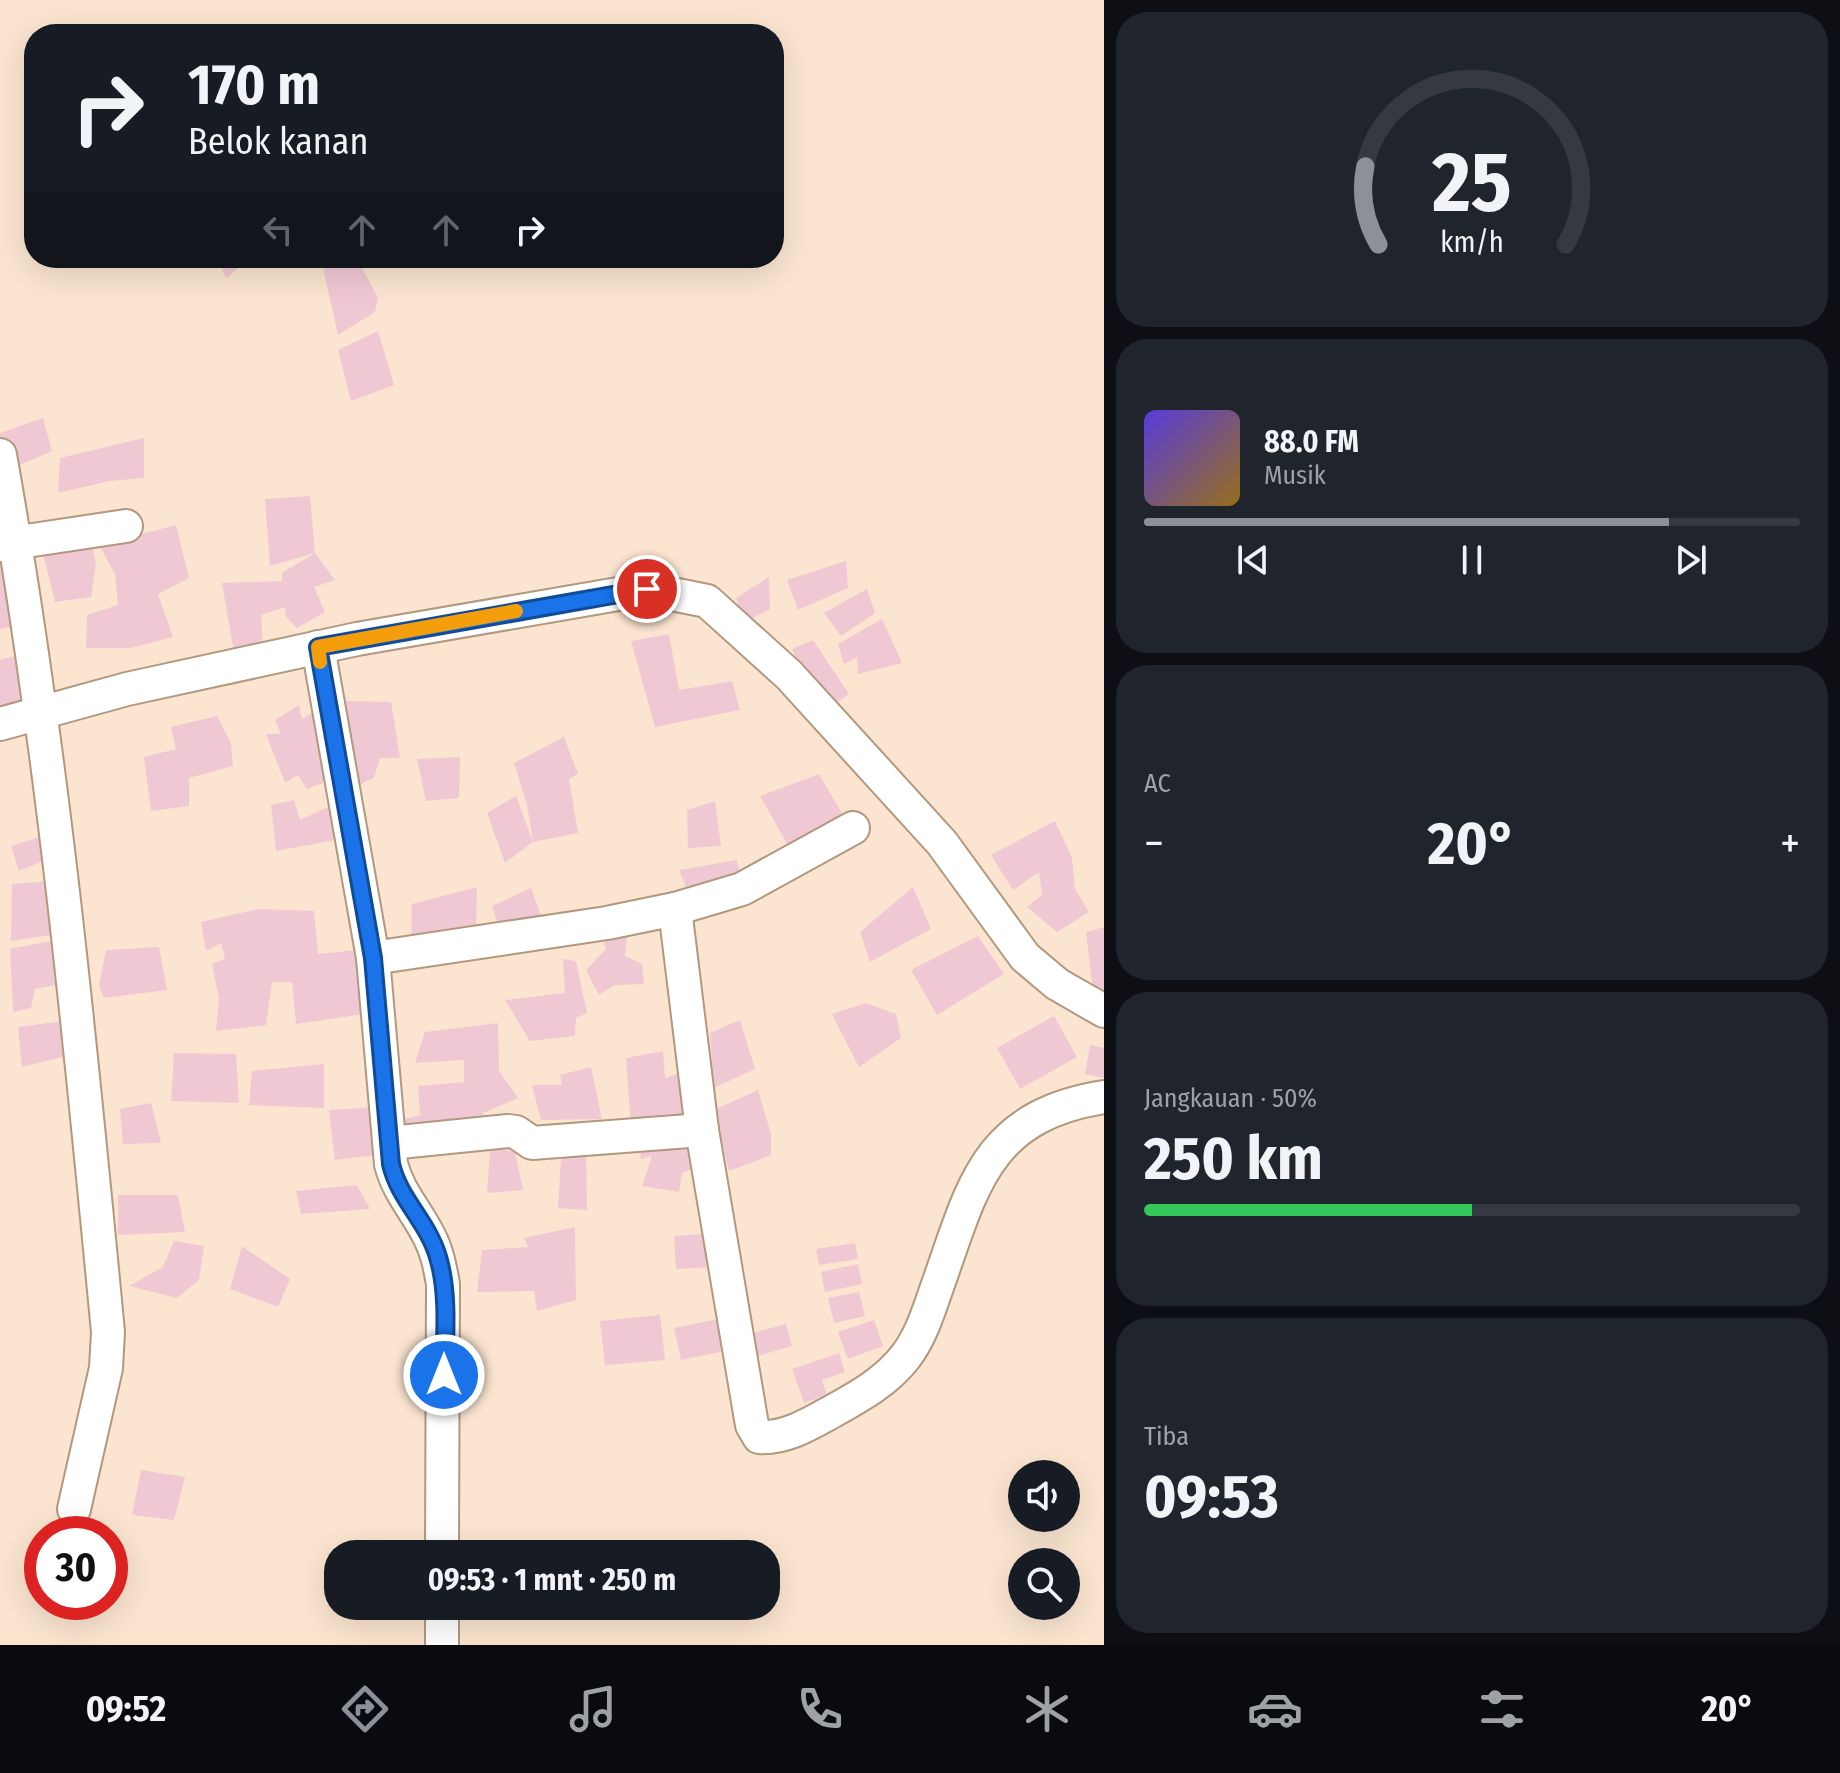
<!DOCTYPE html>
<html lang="id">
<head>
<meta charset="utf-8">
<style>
	:root { --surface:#171b24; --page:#20242c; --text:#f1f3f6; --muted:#9ea1a6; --line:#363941; --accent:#8c9099 }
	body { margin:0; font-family:"Fira Sans Condensed",sans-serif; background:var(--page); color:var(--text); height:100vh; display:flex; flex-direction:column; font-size:30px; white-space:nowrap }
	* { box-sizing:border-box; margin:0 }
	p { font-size:26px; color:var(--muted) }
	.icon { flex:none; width:44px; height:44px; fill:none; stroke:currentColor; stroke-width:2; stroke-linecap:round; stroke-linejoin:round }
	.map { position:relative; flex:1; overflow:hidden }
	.drawer { display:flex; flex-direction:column; gap:12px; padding:12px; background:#0d0f14; width:736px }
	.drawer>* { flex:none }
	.hud { position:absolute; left:24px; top:24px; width:760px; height:244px; border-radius:32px; box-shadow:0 8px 32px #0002; background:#171b24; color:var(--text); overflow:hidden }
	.fabs { position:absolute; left:1008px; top:1460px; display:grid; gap:16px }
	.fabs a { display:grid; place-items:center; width:72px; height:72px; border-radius:50%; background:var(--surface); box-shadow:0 8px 32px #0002; font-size:40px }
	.speed { position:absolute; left:24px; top:1516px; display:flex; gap:16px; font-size:40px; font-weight:700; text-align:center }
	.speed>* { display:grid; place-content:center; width:104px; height:104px; border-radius:50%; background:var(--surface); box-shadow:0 8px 32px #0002; line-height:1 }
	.speed .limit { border:12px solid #d22; background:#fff; color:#111 }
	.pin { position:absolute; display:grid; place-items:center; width:68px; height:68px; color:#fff; margin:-34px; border:4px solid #fff; border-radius:50%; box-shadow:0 2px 8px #0007 }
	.me { position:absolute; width:88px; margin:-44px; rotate:0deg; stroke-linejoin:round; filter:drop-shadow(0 0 6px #0008) }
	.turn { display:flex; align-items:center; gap:28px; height:168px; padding:0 32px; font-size:36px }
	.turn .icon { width:104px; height:104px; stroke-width:2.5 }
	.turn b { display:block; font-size:56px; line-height:68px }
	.lanes { display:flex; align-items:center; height:76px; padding:0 32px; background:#0003; justify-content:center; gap:40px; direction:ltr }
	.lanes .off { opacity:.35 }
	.big { font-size:60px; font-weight:700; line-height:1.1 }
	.drawer .tile { flex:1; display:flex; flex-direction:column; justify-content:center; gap:12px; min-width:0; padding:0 28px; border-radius:32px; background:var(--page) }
	.drawer .dial { align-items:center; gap:0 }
	.dial svg { height:208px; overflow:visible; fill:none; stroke:var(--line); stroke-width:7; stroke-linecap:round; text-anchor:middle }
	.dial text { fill:var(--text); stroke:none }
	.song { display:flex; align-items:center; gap:24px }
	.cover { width:96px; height:96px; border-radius:12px; background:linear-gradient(135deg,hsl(250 70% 55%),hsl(40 70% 35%)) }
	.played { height:8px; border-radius:4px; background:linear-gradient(90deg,var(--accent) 80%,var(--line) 80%) }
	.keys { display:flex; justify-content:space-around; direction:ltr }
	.heat { display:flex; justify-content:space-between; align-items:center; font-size:44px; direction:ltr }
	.charge { height:12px; border-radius:6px; background:linear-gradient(90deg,#34c759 50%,var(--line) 0) }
	.trip { position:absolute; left:324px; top:1540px; width:456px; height:80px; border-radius:32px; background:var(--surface); box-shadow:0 8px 32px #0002; font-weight:700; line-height:80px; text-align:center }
	.dock { display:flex; height:128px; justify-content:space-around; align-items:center; background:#090b0e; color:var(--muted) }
	.dock .icon { width:56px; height:56px }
	.dock .on { color:var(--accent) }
	.dock b { font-size:36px; color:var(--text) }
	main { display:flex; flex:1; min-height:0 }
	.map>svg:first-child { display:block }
	.building { fill:#f0c8d4 }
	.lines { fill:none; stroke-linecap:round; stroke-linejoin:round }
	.minor-casing { stroke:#b1987e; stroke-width:36 }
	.minor { stroke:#fff; stroke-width:32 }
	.route-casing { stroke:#114b97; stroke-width:20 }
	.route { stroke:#1a73e8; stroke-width:14 }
	.slow { stroke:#f59e0b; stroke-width:14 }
</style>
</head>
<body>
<main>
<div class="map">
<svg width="1104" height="1645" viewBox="0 0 1104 1645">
	<rect width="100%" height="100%" fill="#fbe5d0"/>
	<g class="building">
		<path d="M217,258H250L226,278Z"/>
		<path d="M322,263L362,268L378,298L375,312L338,335Z"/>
		<path d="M378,331L394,385L351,401L338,350Z"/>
		<path d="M43,418L52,451L13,468L0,442V433Z"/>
		<path d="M144,438V478L109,481L58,493L60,458Z"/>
		<path d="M310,496L315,553L335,580L314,587L325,612L297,628L286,617L285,607L261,615L263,646L234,653L222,583L282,581V573L315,553L270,566L265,499Z"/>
		<path d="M176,525L189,578L158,594L173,637L131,648H86L87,615L118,605L115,574L99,545Z"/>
		<path d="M91,542L96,564L91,597L55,602L42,549Z"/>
		<path d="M0,559L18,626L0,629Z"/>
		<path d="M846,561L848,588L798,610L787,580Z"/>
		<path d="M769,577L770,609L745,622L736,598Z"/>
		<path d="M867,589L875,613L841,636L824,613Z"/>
		<path d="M882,619L902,663L858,674L857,657L844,664L838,644Z"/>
		<path d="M669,634L679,690L732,681L740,710L655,727L631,641Z"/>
		<path d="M813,640L849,694L823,712L792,649Z"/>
		<path d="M23,654L43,712L0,724V660Z"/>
		<path d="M344,701L391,702L400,758H380L374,778L350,789Z"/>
		<path d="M299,705L302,719L320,708L326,755L323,783L307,789L298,775L285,783L266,734H281L275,720Z"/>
		<path d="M217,716L231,743L233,766L189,778V806L151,811L144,757L176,749L171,727Z"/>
		<path d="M564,737L578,774L569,779L578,833L533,842L527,804L514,763Z"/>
		<path d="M460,757L459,798L426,801L417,759Z"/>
		<path d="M819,774L842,813L791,851L760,796Z"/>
		<path d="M516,796L533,842L505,863L487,813Z"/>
		<path d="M294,800L300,820L332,805L341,839L276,851L271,805Z"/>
		<path d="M715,801L721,846L688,848L687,810Z"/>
		<path d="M1055,821L1072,858L1075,889L1089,912L1057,932L1027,907L1042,895L1039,872L1013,890L991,855Z"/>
		<path d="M39,837L46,860L19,871L11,846Z"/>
		<path d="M737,860L742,889L693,903L679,870Z"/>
		<path d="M54,881L57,934L11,941L12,884Z"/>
		<path d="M477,887L476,930L411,952L412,904Z"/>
		<path d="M913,887L931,929L870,962L860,932Z"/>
		<path d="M531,888L547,932L502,938L492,906Z"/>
		<path d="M258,909L314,911L318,954L357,950L371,1013L296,1024L292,982H272L266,1025L216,1031L219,999L212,964L225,959L221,943L206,951L201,922Z"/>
		<path d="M629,918L625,956L642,964L644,984L615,985L599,995L586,970L606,949L599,924Z"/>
		<path d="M1104,927V994L1095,1007L1086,932Z"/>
		<path d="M978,936L1004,974L937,1015L911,970Z"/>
		<path d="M56,940L59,984L35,989L31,1008L13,1012L10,949Z"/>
		<path d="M159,947L167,990L104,998L99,986L106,950Z"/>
		<path d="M563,959L576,961L587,1013L576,1018L575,1036L530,1041L505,1000L565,993Z"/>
		<path d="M866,1003L896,1014L901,1038L859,1067L832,1014Z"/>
		<path d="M1054,1016L1077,1057L1020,1089L997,1048Z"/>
		<path d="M71,1020L66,1056L22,1067L18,1027Z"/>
		<path d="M740,1020L755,1069L714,1088L710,1033Z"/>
		<path d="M498,1023L499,1071L518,1098L483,1113L484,1133L408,1141L404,1119L420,1115L418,1086L464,1082V1060L415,1063L425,1032Z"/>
		<path d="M1090,1045L1104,1048V1078L1085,1074Z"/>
		<path d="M663,1051L665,1078L694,1068V1122L631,1127L626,1058Z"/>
		<path d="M174,1053L236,1054L239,1103L171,1101Z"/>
		<path d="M324,1064V1108L249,1105L252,1071Z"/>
		<path d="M591,1067L602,1119L541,1120L532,1085H562L560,1075Z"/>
		<path d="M758,1090L771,1134V1155L729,1171L714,1110Z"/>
		<path d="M151,1103L161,1143L123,1144L120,1109Z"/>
		<path d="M380,1107L384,1154L335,1160L329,1110Z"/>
		<path d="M702,1130L698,1166L682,1173L679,1192L642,1186L652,1156L641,1159L639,1142Z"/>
		<path d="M586,1147L587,1210L558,1208L561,1159Z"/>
		<path d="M490,1149L515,1151L523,1190L487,1193Z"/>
		<path d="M357,1185L370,1209L301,1214L296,1191Z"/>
		<path d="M118,1195H178L185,1232L118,1235Z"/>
		<path d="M575,1227L576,1300L537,1311L534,1291L477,1292L482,1250L528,1247L524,1238Z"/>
		<path d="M711,1233L713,1267L676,1269L674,1236Z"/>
		<path d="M174,1241L204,1246L199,1280L177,1298L129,1286L163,1267Z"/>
		<path d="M855,1243L858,1259L819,1265L816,1249Z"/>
		<path d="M242,1246L290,1279L278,1307L230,1289Z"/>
		<path d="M858,1264L862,1284L825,1292L821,1272Z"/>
		<path d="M859,1292L865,1316L834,1323L828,1298Z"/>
		<path d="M660,1315L665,1360L605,1365L600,1321Z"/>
		<path d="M719,1319L725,1351L681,1360L674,1328Z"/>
		<path d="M874,1320L883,1346L848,1359L838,1332Z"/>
		<path d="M786,1324L792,1346L751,1358L745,1335Z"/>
		<path d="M839,1353L845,1372L822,1380L827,1395L804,1403L792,1369Z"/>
		<path d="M141,1470L185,1477L174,1520L132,1515Z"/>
	</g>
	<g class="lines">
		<g class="minor-casing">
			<g id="minor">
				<path d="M0,455C52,746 80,1038 108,1332L106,1368L74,1509"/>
				<path d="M0,545L126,526"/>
				<path d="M318,647L373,958L391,1164C398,1192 416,1210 429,1236C437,1251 440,1267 443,1284L442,1554"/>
				<path d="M0,724L127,689L357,639L647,589L707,601L789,675L942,843L1025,957L1057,984L1104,1011"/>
				<path d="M675,909L702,1130L752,1425L759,1437C786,1439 811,1423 833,1411C860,1396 887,1381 906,1356C921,1336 928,1313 936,1290C972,1190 983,1116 1104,1097"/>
				<path d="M373,958L607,923L675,909L742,889L853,828"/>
				<path d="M390,1143L508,1131L516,1132L532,1143L702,1130"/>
				<path d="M442,1606V1645"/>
			</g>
		</g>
		<use href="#minor" class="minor"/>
	</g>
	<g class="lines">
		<g class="route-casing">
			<path id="route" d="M444,1375C445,1337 449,1293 438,1257C428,1222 399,1199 391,1164L373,958L318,647L647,589"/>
		</g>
		<use href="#route" class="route"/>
		<path class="slow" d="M320,662L318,647L516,611"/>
	</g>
</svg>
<div class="fabs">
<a><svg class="icon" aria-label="sound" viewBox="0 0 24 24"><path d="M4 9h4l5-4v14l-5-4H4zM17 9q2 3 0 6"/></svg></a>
<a><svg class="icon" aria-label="search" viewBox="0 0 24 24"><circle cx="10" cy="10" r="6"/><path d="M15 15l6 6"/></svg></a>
</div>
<div class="speed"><div class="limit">30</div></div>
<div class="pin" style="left:647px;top:589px;background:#d93025"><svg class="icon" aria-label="arrive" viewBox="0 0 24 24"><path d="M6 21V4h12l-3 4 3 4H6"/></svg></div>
<svg class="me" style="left:444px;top:1375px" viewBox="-20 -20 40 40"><circle r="17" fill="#1a73e8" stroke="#fff" stroke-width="3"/><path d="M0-11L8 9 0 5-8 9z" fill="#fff"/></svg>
<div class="trip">09:53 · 1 mnt · 250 m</div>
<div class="hud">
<div class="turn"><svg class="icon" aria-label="right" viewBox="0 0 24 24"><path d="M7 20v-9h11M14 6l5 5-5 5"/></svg><div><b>170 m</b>Belok kanan</div></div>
<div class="lanes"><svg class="icon off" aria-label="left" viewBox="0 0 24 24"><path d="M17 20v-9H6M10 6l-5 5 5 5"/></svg><svg class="icon off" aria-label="ahead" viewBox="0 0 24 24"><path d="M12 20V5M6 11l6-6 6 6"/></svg><svg class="icon off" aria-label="ahead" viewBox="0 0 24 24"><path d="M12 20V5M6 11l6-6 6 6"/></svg><svg class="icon" aria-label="right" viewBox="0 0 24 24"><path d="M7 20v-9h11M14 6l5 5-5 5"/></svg></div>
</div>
</div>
<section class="drawer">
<div class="tile dial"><svg viewBox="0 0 100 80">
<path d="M14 69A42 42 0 1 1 86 69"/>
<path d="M14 69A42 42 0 0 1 9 39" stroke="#8c9099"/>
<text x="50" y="56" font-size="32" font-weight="700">25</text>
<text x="50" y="72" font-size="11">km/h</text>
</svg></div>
<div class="tile">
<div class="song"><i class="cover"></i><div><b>88.0 FM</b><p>Musik</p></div></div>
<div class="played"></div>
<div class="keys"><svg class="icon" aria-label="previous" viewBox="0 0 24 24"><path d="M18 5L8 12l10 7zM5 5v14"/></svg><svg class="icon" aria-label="pause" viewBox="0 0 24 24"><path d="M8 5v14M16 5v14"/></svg><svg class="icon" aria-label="next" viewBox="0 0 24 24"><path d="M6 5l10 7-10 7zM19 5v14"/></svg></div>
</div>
<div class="tile"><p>AC</p>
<div class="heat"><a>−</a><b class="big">20°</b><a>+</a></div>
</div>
<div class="tile"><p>Jangkauan · 50%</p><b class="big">250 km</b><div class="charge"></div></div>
<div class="tile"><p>Tiba</p><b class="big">09:53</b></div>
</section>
</main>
<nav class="dock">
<b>09:52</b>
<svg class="icon on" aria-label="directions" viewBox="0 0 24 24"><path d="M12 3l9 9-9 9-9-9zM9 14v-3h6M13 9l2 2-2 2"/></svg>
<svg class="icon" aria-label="music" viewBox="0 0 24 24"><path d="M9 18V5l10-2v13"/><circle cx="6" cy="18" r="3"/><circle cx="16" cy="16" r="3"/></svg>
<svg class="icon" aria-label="phone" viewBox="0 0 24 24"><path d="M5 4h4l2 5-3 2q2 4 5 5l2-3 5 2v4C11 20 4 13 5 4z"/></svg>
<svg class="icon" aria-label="climate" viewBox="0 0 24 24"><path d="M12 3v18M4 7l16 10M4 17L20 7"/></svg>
<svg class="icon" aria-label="car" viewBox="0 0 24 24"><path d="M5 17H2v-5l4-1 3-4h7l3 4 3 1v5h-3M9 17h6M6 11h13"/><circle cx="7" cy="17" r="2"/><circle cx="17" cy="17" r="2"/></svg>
<svg class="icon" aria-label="filters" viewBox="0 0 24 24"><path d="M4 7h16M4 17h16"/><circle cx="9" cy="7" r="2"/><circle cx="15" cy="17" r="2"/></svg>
<b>20°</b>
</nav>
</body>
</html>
